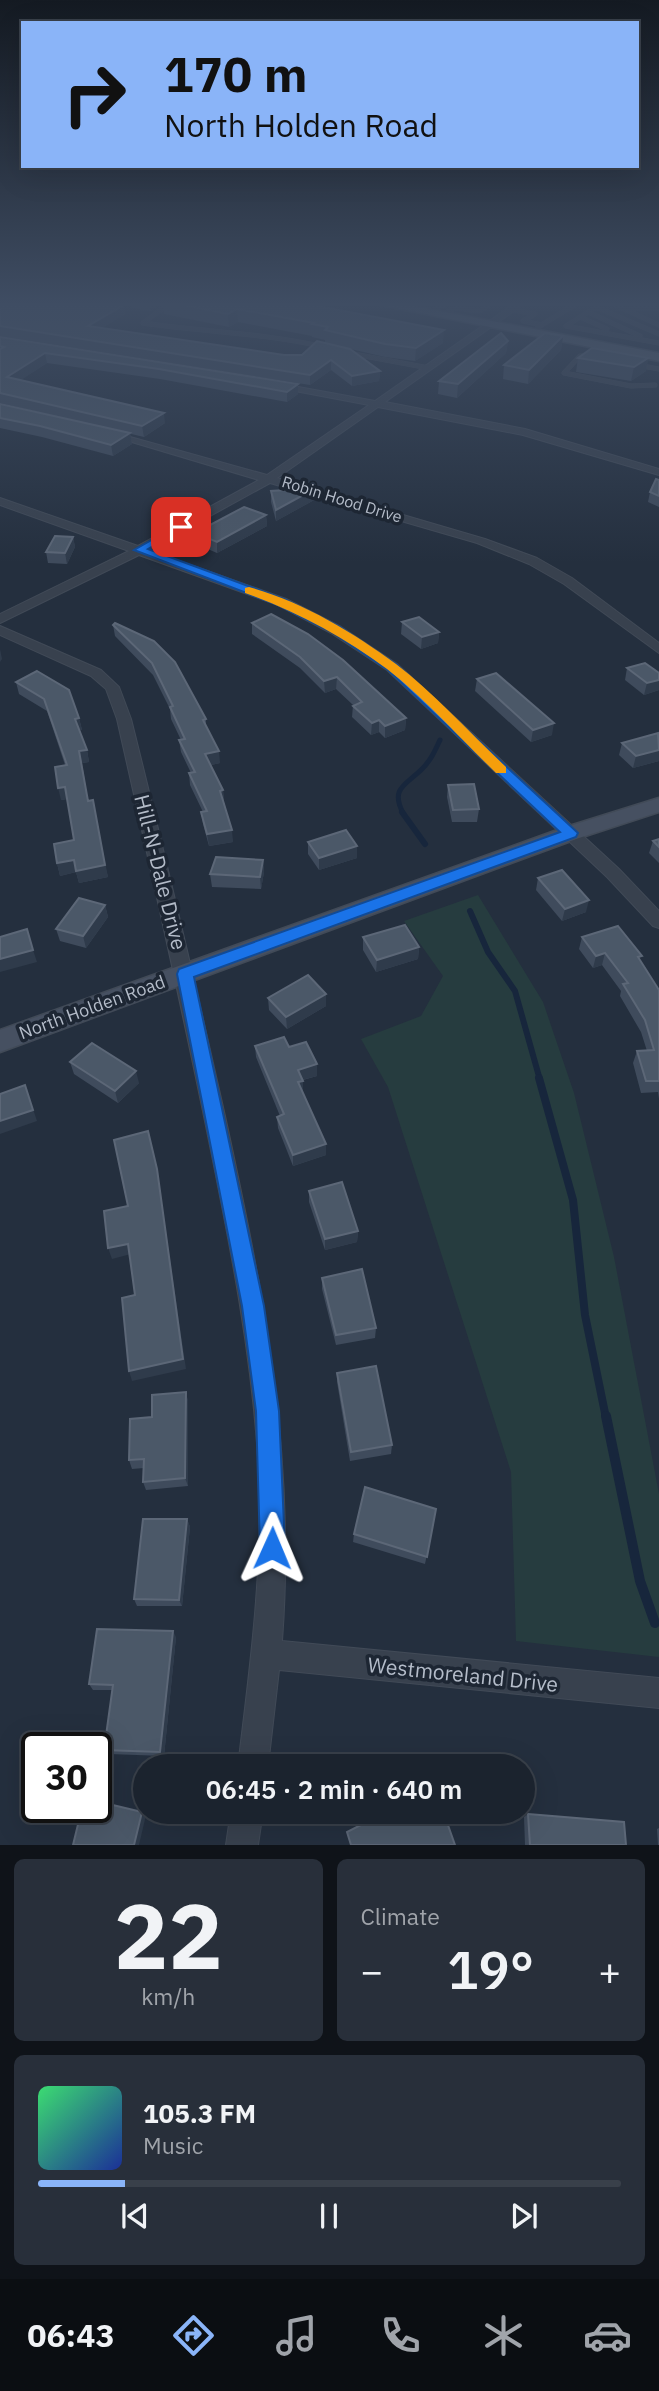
<!DOCTYPE html>
<html lang="en">
<head>
<meta charset="utf-8">
<style>
	:root { --surface:#1b232e; --page:#282f3a; --text:#f1f3f6; --muted:#a0a4aa; --line:#39404a; --accent:#8ab4f8 }
	body { margin:0; font-family:"IBM Plex Sans",sans-serif; background:var(--page); color:var(--text); height:100vh; display:flex; flex-direction:column; font-size:26px; white-space:nowrap }
	* { box-sizing:border-box; margin:0 }
	p { font-size:23px; color:var(--muted) }
	.icon { flex:none; width:38px; height:38px; fill:none; stroke:currentColor; stroke-width:2; stroke-linecap:round; stroke-linejoin:round }
	.map { position:relative; height:1845px; overflow:hidden }
	.drawer { display:flex; flex-direction:column; gap:14px; padding:14px; background:#0f1319; flex:1 }
	.drawer>* { flex:none }
	.top-card { position:absolute; left:21px; top:21px; width:618px; height:147px; border-radius:0px; box-shadow:0 7px 28px #0002,0 0 0 2px var(--line); background:#8ab4f8; color:#111; overflow:hidden }
	.speed { position:absolute; left:21px; top:1732px; display:flex; gap:14px; font-size:35px; font-weight:700; text-align:center }
	.speed>* { display:grid; place-content:center; width:91px; height:91px; border-radius:50%; background:var(--surface); box-shadow:0 7px 28px #0002,0 0 0 2px var(--line); line-height:1 }
	.speed .limit { border:4px solid #111; border-radius:10px; background:#fff; color:#111 }
	.pin { position:absolute; display:grid; place-items:center; width:60px; height:60px; color:#fff; margin:-30px; border-radius:14px; box-shadow:0 4px 10px #0006 }
	.me { position:absolute; width:77px; margin:-38px; rotate:1deg; stroke-linejoin:round; filter:drop-shadow(0 0 5px #0008) }
	.turn { display:flex; align-items:center; gap:24px; height:147px; padding:0 28px; font-size:32px }
	.turn .icon { width:91px; height:91px; stroke-width:2.5 }
	.turn b { display:block; font-size:49px; line-height:60px }
	.big { font-size:52px; font-weight:600; line-height:1.1 }
	.drawer .tile { flex:1; display:flex; flex-direction:column; justify-content:center; gap:10px; min-width:0; padding:0 24px; border-radius:10px; background:var(--page) }
	.drawer .dial { align-items:center; gap:0 }
	.dial b { font-size:91px; line-height:1 }
	.song { display:flex; align-items:center; gap:21px }
	.cover { width:84px; height:84px; border-radius:10px; background:linear-gradient(135deg,hsl(140 70% 55%),hsl(230 70% 35%)) }
	.played { height:7px; border-radius:4px; background:linear-gradient(90deg,var(--accent) 15%,var(--line) 15%) }
	.keys { display:flex; justify-content:space-around; direction:ltr }
	.heat { display:flex; justify-content:space-between; align-items:center; font-size:38px; direction:ltr }
	.drawer .tiles { flex:1; display:grid; gap:14px; grid-template-columns:1fr 1fr }
	.tile:last-child { grid-column:span 2 }
	.trip { position:absolute; left:133px; top:1754px; width:402px; height:70px; border-radius:35px; background:var(--surface); box-shadow:0 7px 28px #0002,0 0 0 2px var(--line); font-weight:600; line-height:70px; text-align:center }
	.tab-bar { display:flex; height:112px; justify-content:space-around; align-items:center; background:#0b0e12; color:var(--muted) }
	.tab-bar .icon { width:49px; height:49px }
	.tab-bar .active { color:var(--accent) }
	.tab-bar b { font-size:32px; color:var(--text) }
	.map>svg:first-child { display:block }
	.green { fill:#263c3f }
	.lines { fill:none; stroke-linecap:round; stroke-linejoin:round }
	.stream-far3 { stroke:#17263c; stroke-width:5 }
	.stream-far2 { stroke:#17263c; stroke-width:6 }
	.stream-far1 { stroke:#17263c; stroke-width:8 }
	.stream { stroke:#17263c; stroke-width:10 }
	.service-casing { stroke:#414a57; stroke-width:5 }
	.minor-casing { stroke:#414a57; stroke-width:2 }
	.secondary-casing { stroke:#414a57; stroke-width:3 }
	.primary-casing { stroke:#414a57; stroke-width:3 }
	.service { stroke:#38414e; stroke-width:4.5 }
	.minor { fill:#38414e; fill-rule:evenodd }
	.secondary { fill:#465061; fill-rule:evenodd }
	.primary { fill:#56606e; fill-rule:evenodd }
	.wall { fill:#3f4b5c }
	.shaded-wall { fill:#2f3b4b }
	.building { fill:#4b5868; stroke:#5c6777; stroke-width:2 }
	.route { fill:#1a73e8; stroke:#114b97; stroke-width:2 }
	.slow { fill:#f59e0b }
	.labels { text-anchor:middle; dominant-baseline:central; stroke-width:7; stroke-linejoin:round; paint-order:stroke }
	.far-street-label { font-size:16px; fill:#b4bcc9; stroke:#1d2633 }
	.street-label { font-size:18px; fill:#b4bcc9; stroke:#1d2633 }
	.near-street-label { font-size:21px; fill:#b4bcc9; stroke:#1d2633 }
</style>
</head>
<body>
<div class="map">
<svg width="659" height="1845" viewBox="0 0 659 1845">
	<rect width="100%" height="100%" fill="#242f3e"/>
	<path class="green" d="M478,895L543,1002L574,1093L614,1257L659,1494V1657L516,1641L511,1472L388,1087L361,1039L421,1016L443,976L404,921Z"/>
	<g class="lines">
		<path class="stream-far3" d="M403,813C390,788 406,785 422,769C431,760 435,751 440,740"/>
		<g class="stream-far2">
			<path d="M402,812L425,844"/>
			<path d="M470,911L488,952L515,991L540,1080"/>
		</g>
		<path class="stream-far1" d="M539,1078L573,1200L585,1315L606,1418"/>
		<path class="stream" d="M606,1416L640,1581L655,1623"/>
		<g class="service-casing">
			<g id="service">
				<path d="M169,304L143,323C203,332 265,333 324,347"/>
				<path d="M601,304L566,326L659,343"/>
				<path d="M613,304L659,325"/>
				<path d="M596,307L659,334"/>
				<path d="M513,310L535,314L523,321L542,325"/>
				<path d="M626,310L647,307L659,309"/>
				<path d="M588,312L640,336"/>
				<path d="M427,313L446,304"/>
				<path d="M440,315L456,308L480,311L490,304"/>
				<path d="M580,317L607,329"/>
				<path d="M538,327L576,304"/>
				<path d="M348,353L429,368"/>
				<path d="M589,356H580L564,373L631,386L655,385"/>
				<path d="M637,365L659,369"/>
			</g>
		</g>
		<g class="minor-casing">
			<g id="minor">
				<path d="M514,304H524L385,402L525,429L659,469V475L523,435L378,407L277,478L485,539L537,558L572,578L659,643V653L564,584L529,564L477,543L270,483L148,550L286,599L341,627L397,664L619,869L659,911V928L653,926L607,877L387,670L331,633L278,605L139,555L0,623V614L129,551L0,505V498L138,546L259,480L105,434V430L267,475L369,405L274,387L271,386V382L375,401Z"/>
				<path d="M0,626L101,670L119,687L131,719C164,851 195,983 225,1116C264,1296 296,1456 282,1641L659,1678V1708L279,1670L268,1766H238C250,1669 263,1571 259,1473C253,1358 230,1244 207,1131C179,993 148,856 117,719L106,689L91,676L0,635Z"/>
				<path d="M231,1811H263L258,1845H226Z"/>
			</g>
		</g>
		<g class="secondary-casing">
			<path id="secondary" d="M659,798V812L579,838L0,1052V1030L563,828Z"/>
		</g>
		<g class="primary-casing">
			<path id="primary" d="M376,304H403L659,353V361Z"/>
		</g>
		<use href="#service" class="service"/>
		<use href="#minor" class="minor"/>
		<use href="#secondary" class="secondary"/>
		<use href="#primary" class="primary"/>
	</g>
	<g class="wall">
		<path d="M0,304L124,305L125,314L102,328L284,355H302L317,341L380,371L379,381L352,386L331,370L310,385L0,336Z"/>
		<path d="M132,304H160L151,311L132,308Z"/>
		<path d="M163,304H307L443,343L415,361L385,357L325,343V340L312,337V336L238,322L229,327L164,314Z"/>
		<path d="M563,336L561,350L528,384L503,379L504,365Z"/>
		<path d="M0,337L298,394L287,402L160,379L47,363L20,380L165,423L144,437L0,403Z"/>
		<path d="M508,341L506,353L457,398L438,394L439,381Z"/>
		<path d="M578,358H648L646,371L631,381L576,372Z"/>
		<path d="M0,404L130,433L132,444L113,456L42,437L0,428Z"/>
		<path d="M659,480V507L648,502L650,492Z"/>
		<path d="M271,491L316,499L276,521L271,502Z"/>
		<path d="M266,515L267,526L217,553L196,544L195,533Z"/>
		<path d="M73,537L75,547L67,564L48,563L46,552Z"/>
		<path d="M402,622L439,632L438,643L421,649L401,634Z"/>
		<path d="M115,623L206,719V726L220,763L211,765L223,790L224,802L233,842L209,846L203,824L201,812H203L190,785L189,773H191L181,752L179,740H181L171,719L170,709L153,675L115,636L113,625Z"/>
		<path d="M252,623L406,718L405,730L385,738L379,732L371,735L352,717L353,705L336,689L325,693L300,668L252,634Z"/>
		<path d="M627,668L659,673V690L644,695L625,680Z"/>
		<path d="M477,679L552,735L531,742L475,691Z"/>
		<path d="M16,682L79,718L82,730H79L87,750L89,762L82,763L88,801L108,877L79,883L76,872L60,876L57,863L74,840L67,799L61,800L65,765L47,711L19,694Z"/>
		<path d="M659,734V761L633,768L619,755L622,743Z"/>
		<path d="M448,785L479,809L477,822H452L447,797Z"/>
		<path d="M659,839V863L649,853L653,841Z"/>
		<path d="M308,842L357,846V858L319,870L308,854Z"/>
		<path d="M263,860L264,872L261,889L212,887L210,874Z"/>
		<path d="M538,878L586,912L562,921L536,890Z"/>
		<path d="M105,905L108,917L86,948L60,941L56,929Z"/>
		<path d="M363,937L419,947L418,959L376,972L363,950Z"/>
		<path d="M582,937L640,960L659,990V1099L658,1092L641,1093L633,1063L637,1051H647L641,1032L620,996L621,991L602,965L593,968L579,949Z"/>
		<path d="M326,994V1006L287,1029L269,1010L268,998Z"/>
		<path d="M255,1046L289,1047L317,1064V1076L303,1080V1093L326,1155L293,1166L278,1128L277,1117L280,1116L256,1057Z"/>
		<path d="M70,1062L139,1083L118,1103L74,1074Z"/>
		<path d="M309,1191L358,1231L357,1242L325,1250L309,1202Z"/>
		<path d="M322,1278L376,1328L375,1338L336,1345L322,1289Z"/>
		<path d="M337,1373L392,1445L391,1454L350,1461L337,1382Z"/>
		<path d="M186,1392L188,1402V1486L146,1490L143,1482L144,1468L132,1469L129,1460L152,1417Z"/>
		<path d="M436,1509L425,1564L353,1542L354,1534Z"/>
		<path d="M187,1519L190,1527L182,1606H137L134,1599Z"/>
		<path d="M176,1637L164,1756L109,1754L104,1750L112,1690H93L89,1684Z"/>
		<path d="M528,1814L626,1845H525L524,1817Z"/>
		<path d="M659,1828V1845H658L657,1829Z"/>
	</g>
	<g class="shaded-wall">
		<path d="M150,304H160L151,311Z"/>
		<path d="M236,304H250L237,309L238,322L229,327L228,314Z"/>
		<path d="M124,305L125,314L89,336L88,326Z"/>
		<path d="M444,330L443,343L415,361L416,348Z"/>
		<path d="M563,336L561,350L528,384L529,370Z"/>
		<path d="M508,341L506,353L457,398L458,384Z"/>
		<path d="M45,353L47,363L9,388L7,377Z"/>
		<path d="M648,358L646,371L631,381L634,367Z"/>
		<path d="M331,360V370L310,385V375Z"/>
		<path d="M380,371L379,381L352,386V376Z"/>
		<path d="M298,384V394L287,402V392Z"/>
		<path d="M164,413L165,423L144,437L142,426Z"/>
		<path d="M130,433L132,444L113,456L111,445Z"/>
		<path d="M316,488V499L276,521V510Z"/>
		<path d="M266,515L267,526L217,553V542Z"/>
		<path d="M73,537L75,547L67,564L65,553Z"/>
		<path d="M439,632L438,643L421,649L422,637Z"/>
		<path d="M0,649L2,659L0,662Z"/>
		<path d="M337,677L336,689L325,693L324,681Z"/>
		<path d="M659,680V690L644,695L647,683Z"/>
		<path d="M79,718L82,730H77L75,719Z"/>
		<path d="M406,718L405,730L385,738V726Z"/>
		<path d="M379,720V732L371,735L372,723Z"/>
		<path d="M554,723L552,735L531,742L533,730Z"/>
		<path d="M87,750L89,762L82,763L79,751Z"/>
		<path d="M659,750V761L633,768L636,756Z"/>
		<path d="M219,751L220,763L207,766L205,754Z"/>
		<path d="M65,787L68,799L61,800L58,788Z"/>
		<path d="M223,790L224,802L221,803L220,791Z"/>
		<path d="M93,800L108,877L79,883L76,872L60,876L57,863L74,860Z"/>
		<path d="M232,830L233,842L209,846L207,834Z"/>
		<path d="M357,846V858L319,870V858Z"/>
		<path d="M263,860L264,872L261,889L260,877Z"/>
		<path d="M589,900L586,912L562,921L565,909Z"/>
		<path d="M105,905L108,917L86,948L83,936Z"/>
		<path d="M419,947L418,959L376,972L377,960Z"/>
		<path d="M33,950L37,962L0,972V959Z"/>
		<path d="M605,953L602,965L593,968L596,956Z"/>
		<path d="M326,994V1006L287,1029L286,1017Z"/>
		<path d="M317,1064V1076L298,1081V1070Z"/>
		<path d="M136,1071L139,1083L118,1103L115,1091Z"/>
		<path d="M303,1081V1093L298,1082Z"/>
		<path d="M25,1085L37,1121L0,1134V1121Z"/>
		<path d="M326,1144V1155L293,1166V1155Z"/>
		<path d="M157,1169L186,1369L132,1381L129,1371Z"/>
		<path d="M358,1231L357,1242L325,1250V1239Z"/>
		<path d="M128,1244L131,1254L112,1259L108,1248Z"/>
		<path d="M186,1392L188,1402V1486L185,1478Z"/>
		<path d="M187,1519L190,1527L182,1606L179,1600Z"/>
		<path d="M173,1631L176,1637L164,1756L160,1752Z"/>
		<path d="M142,1812L146,1815L139,1845H134Z"/>
	</g>
	<g class="building">
		<path d="M0,304L124,305L88,326L284,355H302L317,341L350,349L380,371L352,376L331,360L310,375L0,326Z"/>
		<path d="M179,304H237L238,306L242,304H307L444,330L416,348L385,344L325,330L328,327L312,324L314,323L237,309L228,314Z"/>
		<path d="M501,333L508,341L458,384L439,381Z"/>
		<path d="M545,333L563,336L529,370L504,365Z"/>
		<path d="M0,337L298,384L287,392L159,369L45,353L7,377L164,413L142,426L0,393V349L4,347L0,346Z"/>
		<path d="M592,348L648,358L634,367L578,358Z"/>
		<path d="M0,404L130,433L111,445L40,426L0,418Z"/>
		<path d="M656,479L659,480V496L650,492Z"/>
		<path d="M316,488L276,510L271,491Z"/>
		<path d="M244,507L266,515L217,542L195,533Z"/>
		<path d="M55,536L73,537L65,553L46,552Z"/>
		<path d="M271,614L308,634L343,660L406,718L385,726L379,720L372,723L353,706L362,702L337,677L324,681L300,657L252,623Z"/>
		<path d="M419,617L439,632L422,637L402,622Z"/>
		<path d="M115,623L154,641L175,662L206,719L203,720L219,751L205,754L223,790L220,791L232,830L207,834L201,812L207,811L189,773L195,772L179,740L185,739L170,707L173,706L152,663L113,625Z"/>
		<path d="M645,663L659,673V680L647,683L627,668Z"/>
		<path d="M37,671L69,690L79,718L75,719L87,750L79,751L88,801L93,800L105,865L76,871L74,860L57,863L54,844L74,840L65,787L58,788L55,767L67,765L44,699L16,682Z"/>
		<path d="M496,673L554,723L533,730L477,679Z"/>
		<path d="M658,733L659,750L636,756L622,743Z"/>
		<path d="M474,784L479,809L453,810L448,785Z"/>
		<path d="M346,830L357,846L319,858L308,842Z"/>
		<path d="M659,839V847L653,841Z"/>
		<path d="M216,857L263,860L260,877L210,874Z"/>
		<path d="M562,870L589,900L565,909L538,878Z"/>
		<path d="M79,898L105,905L83,936L56,929Z"/>
		<path d="M405,925L419,947L377,960L363,937Z"/>
		<path d="M618,926L642,956L638,957L659,990V1081H646L637,1051L654,1050L645,1020L623,984L628,983L605,953L596,956L582,937Z"/>
		<path d="M27,929L33,950L0,959V937Z"/>
		<path d="M308,975L326,994L286,1017L268,998Z"/>
		<path d="M284,1037L289,1047L306,1042L317,1064L298,1070L303,1081L298,1082L326,1144L293,1155L277,1117L284,1114L255,1046Z"/>
		<path d="M92,1043L136,1071L115,1091L70,1062Z"/>
		<path d="M25,1085L33,1110L0,1121V1094Z"/>
		<path d="M148,1131L157,1169L183,1359L129,1371L122,1298L135,1295L128,1244L108,1248L104,1211L128,1206L114,1140Z"/>
		<path d="M342,1182L358,1231L325,1239L309,1191Z"/>
		<path d="M362,1269L376,1328L336,1335L322,1278Z"/>
		<path d="M376,1366L392,1445L351,1452L337,1373Z"/>
		<path d="M186,1392L185,1478L143,1482L144,1459L129,1460L130,1419L152,1417V1395Z"/>
		<path d="M365,1487L436,1509L427,1557L354,1534Z"/>
		<path d="M143,1519H187L179,1600L134,1599Z"/>
		<path d="M97,1629L173,1631L160,1752L104,1750L113,1685L89,1684Z"/>
		<path d="M96,1801L142,1812L134,1845H73L82,1808H96Z"/>
		<path d="M388,1811H443L455,1845H351L347,1832Z"/>
		<path d="M528,1814L624,1822L626,1845H530Z"/>
	</g>
	<linearGradient id="sky" x2="0" y2="1"><stop stop-color="#141a22"/><stop offset="0.54" stop-color="#3f4d63"/><stop offset="1" stop-color="#3f4d63" stop-opacity="0"/></linearGradient>
	<rect width="659" height="563" fill="url(#sky)"/>
	<path class="route" d="M178,525L186,527L148,549L286,600L340,627L397,665L578,833L576,837L194,977L264,1306L279,1411L285,1548L281,1557L272,1560L263,1557L260,1548L256,1411L242,1306L177,974L179,969L560,832L388,670L332,632L278,605L134,550Z"/>
	<path class="slow" d="M249,587C301,601 353,632 396,664C434,693 471,734 506,767V773H496C462,740 423,697 387,669C344,637 296,611 245,593V588Z"/>
	<g class="labels">
		<g class="far-street-label">
			<text transform="translate(342 499) rotate(17)">Robin Hood Drive</text>
		</g>
		<g class="street-label">
			<text transform="translate(92 1007) rotate(-20)">North Holden Road</text>
		</g>
		<g class="near-street-label">
			<text transform="translate(161 872) rotate(76)">Hill-N-Dale Drive</text>
			<text transform="translate(463 1674) rotate(6)">Westmoreland Drive</text>
		</g>
	</g>
</svg>
<div class="speed"><div class="limit">30</div></div>
<div class="pin" style="left:181px;top:527px;background:#d93025"><svg class="icon" aria-label="arrive" viewBox="0 0 24 24"><path d="M6 21V4h12l-3 4 3 4H6"/></svg></div>
<svg class="me" style="left:272px;top:1548px" viewBox="-20 -20 40 40"><path d="M0-17L14 15 0 8-14 15z" fill="#1a73e8" stroke="#fff" stroke-width="4"/></svg>
<div class="trip">06:45 · 2 min · 640 m</div>
<div class="top-card">
<div class="turn"><svg class="icon" aria-label="right" viewBox="0 0 24 24"><path d="M7 20v-9h11M14 6l5 5-5 5"/></svg><div><b>170 m</b>North Holden Road</div></div>
</div>
</div>
<section class="drawer">
<div class="tiles">
<div class="tile dial"><b>22</b><p>km/h</p></div>
<div class="tile"><p>Climate</p>
<div class="heat"><a>−</a><b class="big">19°</b><a>+</a></div>
</div>
<div class="tile">
<div class="song"><i class="cover"></i><div><b>105.3 FM</b><p>Music</p></div></div>
<div class="played"></div>
<div class="keys"><svg class="icon" aria-label="previous" viewBox="0 0 24 24"><path d="M18 5L8 12l10 7zM5 5v14"/></svg><svg class="icon" aria-label="pause" viewBox="0 0 24 24"><path d="M8 5v14M16 5v14"/></svg><svg class="icon" aria-label="next" viewBox="0 0 24 24"><path d="M6 5l10 7-10 7zM19 5v14"/></svg></div>
</div>
</div>
</section>
<nav class="tab-bar">
<b>06:43</b>
<svg class="icon active" aria-label="directions" viewBox="0 0 24 24"><path d="M12 3l9 9-9 9-9-9zM9 14v-3h6M13 9l2 2-2 2"/></svg>
<svg class="icon" aria-label="music" viewBox="0 0 24 24"><path d="M9 18V5l10-2v13"/><circle cx="6" cy="18" r="3"/><circle cx="16" cy="16" r="3"/></svg>
<svg class="icon" aria-label="phone" viewBox="0 0 24 24"><path d="M5 4h4l2 5-3 2q2 4 5 5l2-3 5 2v4C11 20 4 13 5 4z"/></svg>
<svg class="icon" aria-label="climate" viewBox="0 0 24 24"><path d="M12 3v18M4 7l16 10M4 17L20 7"/></svg>
<svg class="icon" aria-label="car" viewBox="0 0 24 24"><path d="M5 17H2v-5l4-1 3-4h7l3 4 3 1v5h-3M9 17h6M6 11h13"/><circle cx="7" cy="17" r="2"/><circle cx="17" cy="17" r="2"/></svg>
</nav>
</body>
</html>
